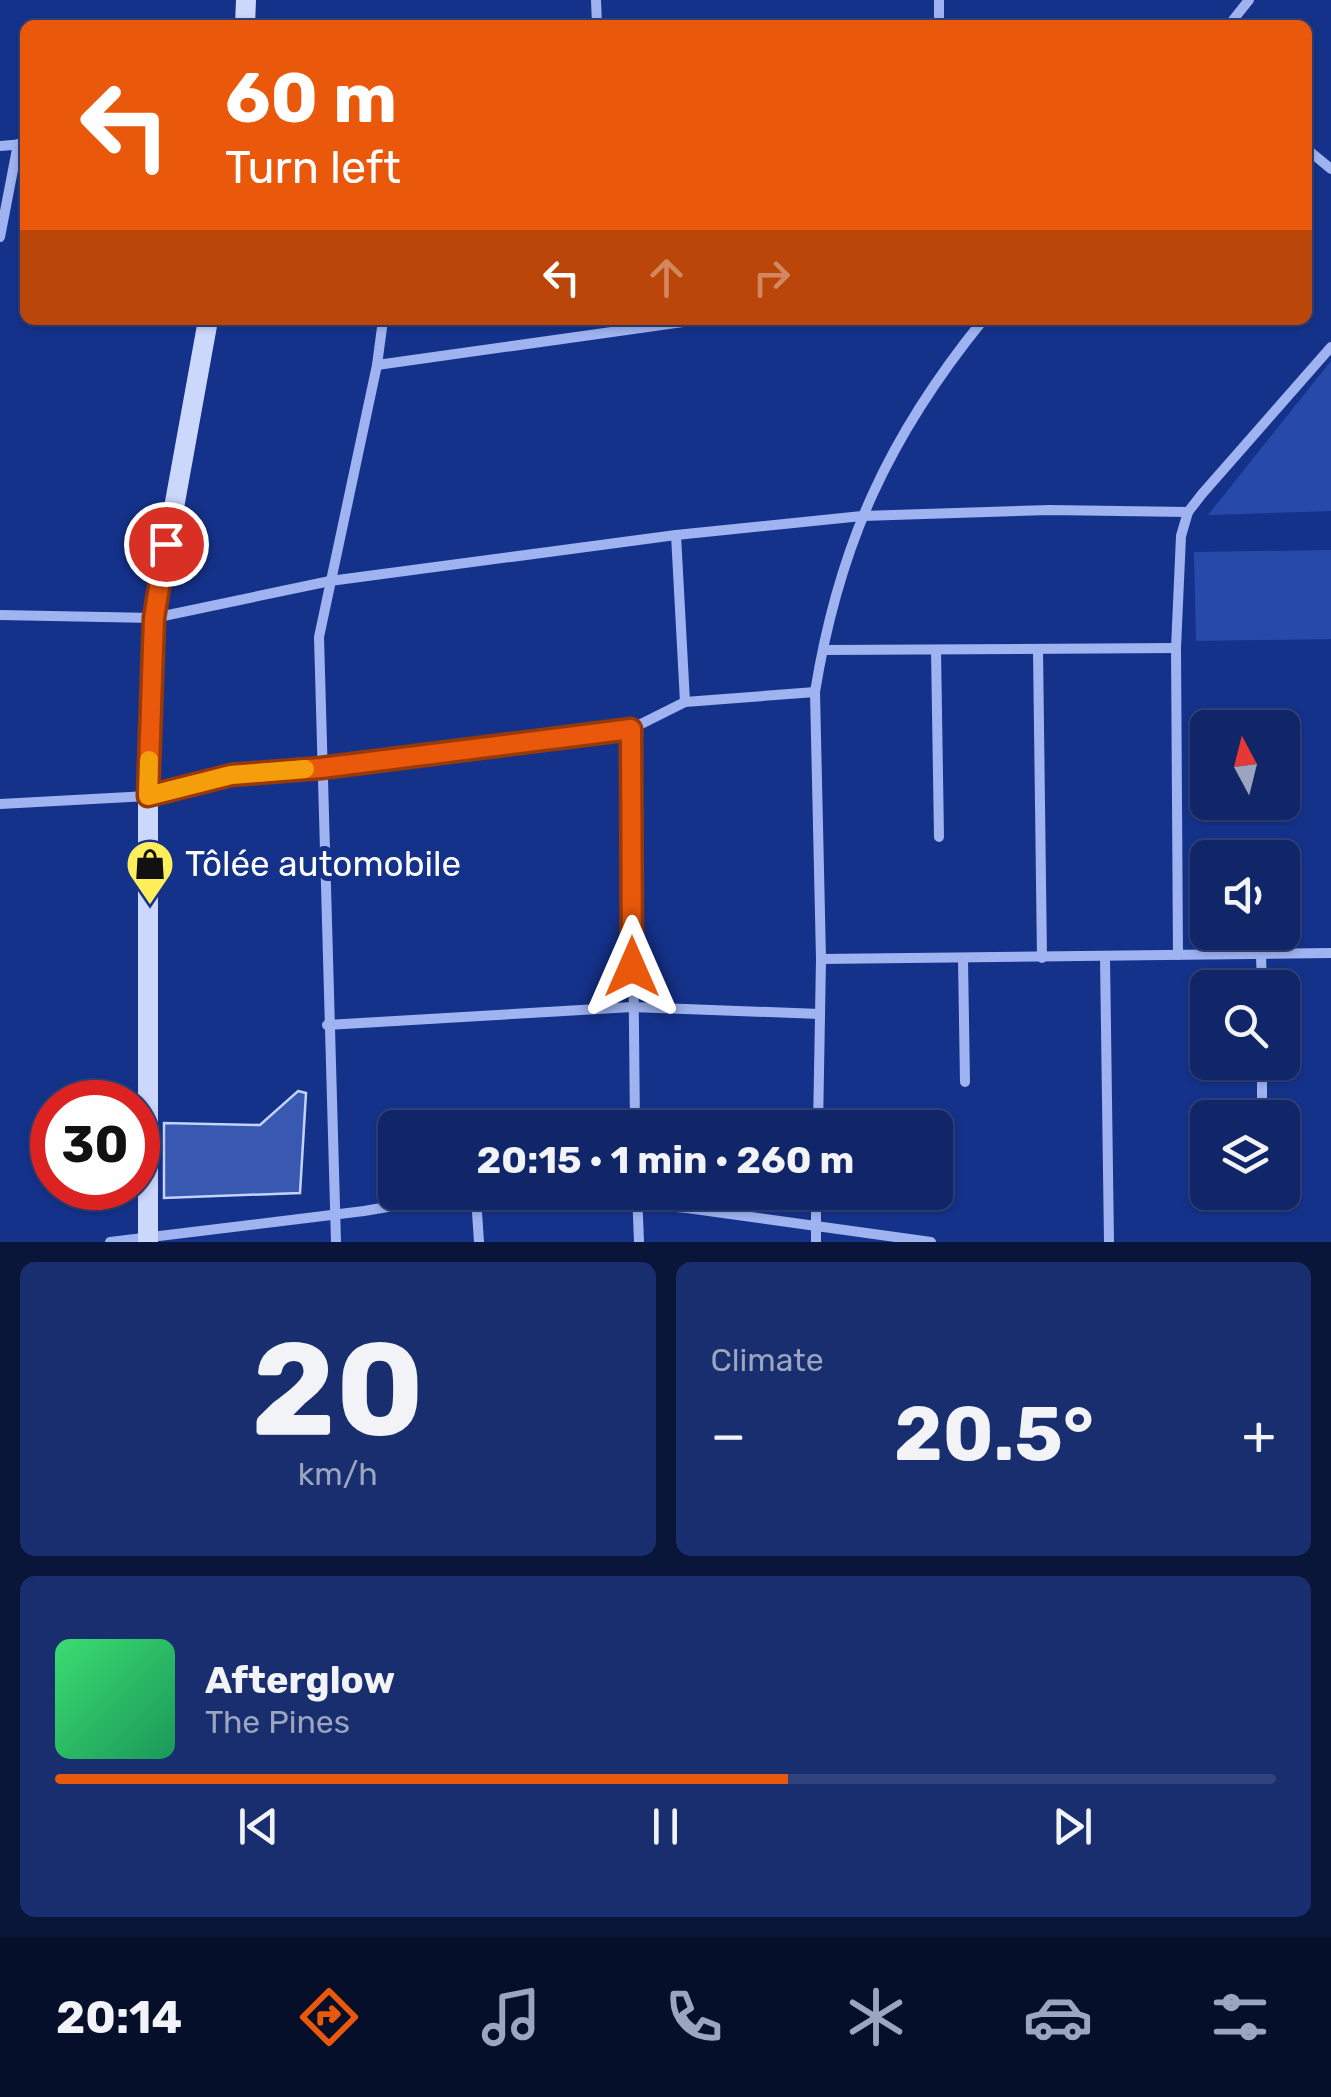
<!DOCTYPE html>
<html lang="en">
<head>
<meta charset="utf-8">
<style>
	:root { --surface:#102668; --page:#192e6e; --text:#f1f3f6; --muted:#9ca5c0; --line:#30437c; --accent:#ea580c }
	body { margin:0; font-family:Rubik,sans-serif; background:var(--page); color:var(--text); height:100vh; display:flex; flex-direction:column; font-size:38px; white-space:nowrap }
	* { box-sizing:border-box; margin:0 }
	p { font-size:32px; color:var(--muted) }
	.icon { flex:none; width:55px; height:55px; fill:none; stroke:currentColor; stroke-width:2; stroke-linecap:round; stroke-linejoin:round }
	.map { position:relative; height:1242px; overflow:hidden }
	.drawer { display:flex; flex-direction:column; gap:20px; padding:20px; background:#091539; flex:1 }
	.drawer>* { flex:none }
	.top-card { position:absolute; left:20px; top:20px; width:1292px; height:305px; border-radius:15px; box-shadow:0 2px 8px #0004,0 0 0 2px var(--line); background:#ea580c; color:#fff; overflow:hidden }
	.needle { width:65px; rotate:353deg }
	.fabs { position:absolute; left:1190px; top:710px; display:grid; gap:20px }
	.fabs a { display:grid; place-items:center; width:110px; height:110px; border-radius:15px; background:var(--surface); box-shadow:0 2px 8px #0004,0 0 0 2px var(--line); font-size:50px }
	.speed { position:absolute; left:30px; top:1080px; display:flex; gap:20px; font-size:50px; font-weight:700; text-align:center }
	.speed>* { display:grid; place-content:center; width:130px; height:130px; border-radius:50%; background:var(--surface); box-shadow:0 2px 8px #0004,0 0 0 2px var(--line); line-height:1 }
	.speed .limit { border:15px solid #d22; background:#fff; color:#111 }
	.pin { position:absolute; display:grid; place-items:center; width:85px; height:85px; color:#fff; margin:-42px; border:5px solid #fff; border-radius:50%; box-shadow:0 2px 10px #0007 }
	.me { position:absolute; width:110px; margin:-55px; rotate:0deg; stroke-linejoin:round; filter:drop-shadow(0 0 8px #0008) }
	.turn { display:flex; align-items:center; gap:35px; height:210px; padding:0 40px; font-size:45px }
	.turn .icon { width:130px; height:130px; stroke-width:2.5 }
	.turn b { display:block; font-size:70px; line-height:85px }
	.lanes { display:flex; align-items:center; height:95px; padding:0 40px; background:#0003; justify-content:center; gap:50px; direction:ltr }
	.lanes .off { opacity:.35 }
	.big { font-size:75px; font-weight:700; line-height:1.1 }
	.drawer .tile { flex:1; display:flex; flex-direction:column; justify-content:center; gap:15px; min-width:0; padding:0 35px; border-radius:15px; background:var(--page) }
	.drawer .dial { align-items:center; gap:0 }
	.dial b { font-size:130px; line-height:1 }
	.song { display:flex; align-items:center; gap:30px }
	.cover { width:120px; height:120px; border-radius:15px; background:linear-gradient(135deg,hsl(140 70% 55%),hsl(150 70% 35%)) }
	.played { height:10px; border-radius:5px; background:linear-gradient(90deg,var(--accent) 60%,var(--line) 60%) }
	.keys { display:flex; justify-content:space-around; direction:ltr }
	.heat { display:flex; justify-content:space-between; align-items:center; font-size:55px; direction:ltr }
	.drawer .tiles { flex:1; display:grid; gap:20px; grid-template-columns:1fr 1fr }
	.tile:last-child { grid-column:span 2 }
	.trip { position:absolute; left:378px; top:1110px; width:575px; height:100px; border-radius:15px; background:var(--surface); box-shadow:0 2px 8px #0004,0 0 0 2px var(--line); font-weight:700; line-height:100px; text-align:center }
	.tabs { display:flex; height:160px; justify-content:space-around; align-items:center; background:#060f2a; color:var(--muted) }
	.tabs .icon { width:70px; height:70px }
	.tabs .on { color:var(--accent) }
	.tabs b { font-size:45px; color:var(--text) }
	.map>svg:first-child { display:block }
	.green { fill:#274aaa }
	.building { fill:#3958b2; stroke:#c4d3fb; stroke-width:2.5 }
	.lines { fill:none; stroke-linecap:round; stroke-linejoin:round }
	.street { stroke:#9eb3f0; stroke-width:10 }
	.secondary { stroke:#cbd7fb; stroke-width:20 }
	.route-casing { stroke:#983908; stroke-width:25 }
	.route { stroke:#ea580c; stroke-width:18 }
	.slow { stroke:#f59e0b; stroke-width:18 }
	.labels { text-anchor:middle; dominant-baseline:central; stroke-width:10; stroke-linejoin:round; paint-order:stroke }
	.poi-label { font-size:35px; fill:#fff; stroke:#15328b; text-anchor:start }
</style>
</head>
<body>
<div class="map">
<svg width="1331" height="1242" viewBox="0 0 1331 1242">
	<rect width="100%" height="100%" fill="#15328b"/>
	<g class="green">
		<path d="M1331,361V511L1208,515Z"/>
		<path d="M1331,550V639L1196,641L1194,552Z"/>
	</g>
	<path class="building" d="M298,1091L306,1093L300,1193L164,1198V1123L260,1125Z"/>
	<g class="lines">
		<g class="street">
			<path d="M596,0L597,25"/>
			<path d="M939,0V25"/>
			<path d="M1229,25L1249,0"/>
			<path d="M0,146L24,144"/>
			<path d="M1308,150L1331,169"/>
			<path d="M0,237L18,144"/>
			<path d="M377,365L697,320"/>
			<path d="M676,535L685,702"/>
			<path d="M0,615L154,618L330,581L676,535L862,516L1049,510L1188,512"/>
			<path d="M824,650L1176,648"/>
			<path d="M936,650L939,837"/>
			<path d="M1038,650L1042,958"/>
			<path d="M631,729L635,1128"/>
			<path d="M0,804L148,796L231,775L321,768L631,729L685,702L815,692"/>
			<path d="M1178,955L1176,648L1181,536L1188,512L1202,494L1331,347"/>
			<path d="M1261,955L1262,988"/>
			<path d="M1105,957L1109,1242"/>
			<path d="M821,959L1331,953"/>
			<path d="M963,959L965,1082"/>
			<path d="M327,1025L632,1007L820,1014"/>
			<path d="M1262,1062V1111"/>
			<path d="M818,1128L821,959L815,692C839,544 889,436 983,320"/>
			<path d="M637,1192L639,1242"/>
			<path d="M476,1197L479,1242"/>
			<path d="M110,1242L364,1211L446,1197L589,1199L687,1208L931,1242"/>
			<path d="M336,1242L319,637L377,365L383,320"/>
			<path d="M816,1242V1192"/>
		</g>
		<g class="secondary">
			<path d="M245,25L246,0"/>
			<path d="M148,1242V796L154,618L208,320"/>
		</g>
	</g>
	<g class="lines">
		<g class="route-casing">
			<path id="route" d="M166,544L154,618L148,796L231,775L321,768L631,729L632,967"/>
		</g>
		<use href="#route" class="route"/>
		<path class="slow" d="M149,760L148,796L231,775L305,769"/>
	</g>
	<defs>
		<g id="shop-pin" transform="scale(2.5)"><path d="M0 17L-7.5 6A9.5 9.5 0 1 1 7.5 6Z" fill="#ffee5c" stroke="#15328b"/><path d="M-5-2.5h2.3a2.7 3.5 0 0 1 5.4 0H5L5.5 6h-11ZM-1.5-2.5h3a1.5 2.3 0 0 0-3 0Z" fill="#111"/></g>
	</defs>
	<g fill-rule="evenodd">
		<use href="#shop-pin" x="150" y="864"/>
	</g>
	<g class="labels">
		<g class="poi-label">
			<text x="185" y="864">Tôlée automobile</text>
		</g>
	</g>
</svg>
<div class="fabs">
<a><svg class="needle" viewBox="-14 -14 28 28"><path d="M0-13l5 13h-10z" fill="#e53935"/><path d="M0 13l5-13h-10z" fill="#9ca5c0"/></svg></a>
<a><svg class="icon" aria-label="sound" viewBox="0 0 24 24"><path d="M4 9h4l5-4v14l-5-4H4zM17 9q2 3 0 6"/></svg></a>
<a><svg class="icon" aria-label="search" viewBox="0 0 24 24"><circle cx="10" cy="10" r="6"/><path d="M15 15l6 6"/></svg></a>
<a><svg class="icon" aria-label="layers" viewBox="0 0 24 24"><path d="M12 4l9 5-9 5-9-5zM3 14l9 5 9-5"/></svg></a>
</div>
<div class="speed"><div class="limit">30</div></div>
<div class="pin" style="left:166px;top:544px;background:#d93025"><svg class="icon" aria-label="arrive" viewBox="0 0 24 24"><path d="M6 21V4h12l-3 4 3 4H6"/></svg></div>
<svg class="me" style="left:632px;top:967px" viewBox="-20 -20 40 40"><path d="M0-17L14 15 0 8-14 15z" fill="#ea580c" stroke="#fff" stroke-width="4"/></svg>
<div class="trip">20:15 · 1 min · 260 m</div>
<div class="top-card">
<div class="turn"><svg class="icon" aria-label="left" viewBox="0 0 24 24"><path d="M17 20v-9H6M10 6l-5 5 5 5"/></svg><div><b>60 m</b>Turn left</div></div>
<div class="lanes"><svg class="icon" aria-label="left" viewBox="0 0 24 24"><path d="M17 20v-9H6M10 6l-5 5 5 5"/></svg><svg class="icon off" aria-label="ahead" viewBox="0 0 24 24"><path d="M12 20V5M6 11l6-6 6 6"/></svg><svg class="icon off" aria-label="right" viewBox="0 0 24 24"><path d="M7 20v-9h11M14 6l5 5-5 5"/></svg></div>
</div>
</div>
<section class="drawer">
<div class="tiles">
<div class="tile dial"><b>20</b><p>km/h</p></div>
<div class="tile"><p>Climate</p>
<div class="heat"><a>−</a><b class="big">20.5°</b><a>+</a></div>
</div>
<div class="tile">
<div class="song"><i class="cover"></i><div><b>Afterglow</b><p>The Pines</p></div></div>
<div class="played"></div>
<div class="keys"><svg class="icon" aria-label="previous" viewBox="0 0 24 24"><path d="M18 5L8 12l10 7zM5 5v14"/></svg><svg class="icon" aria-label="pause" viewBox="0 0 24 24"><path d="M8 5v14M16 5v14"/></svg><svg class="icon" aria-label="next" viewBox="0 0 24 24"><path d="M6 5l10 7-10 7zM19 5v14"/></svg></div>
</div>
</div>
</section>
<nav class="tabs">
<b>20:14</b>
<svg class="icon on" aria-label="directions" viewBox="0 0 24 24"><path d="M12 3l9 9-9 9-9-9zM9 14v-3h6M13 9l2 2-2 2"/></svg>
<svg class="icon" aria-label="music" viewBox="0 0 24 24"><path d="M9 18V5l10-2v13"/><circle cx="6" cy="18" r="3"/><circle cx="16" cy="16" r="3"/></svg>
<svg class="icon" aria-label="phone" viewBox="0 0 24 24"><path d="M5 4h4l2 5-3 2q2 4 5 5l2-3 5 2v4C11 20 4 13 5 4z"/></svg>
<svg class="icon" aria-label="climate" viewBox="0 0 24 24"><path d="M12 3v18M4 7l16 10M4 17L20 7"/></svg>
<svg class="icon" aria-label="car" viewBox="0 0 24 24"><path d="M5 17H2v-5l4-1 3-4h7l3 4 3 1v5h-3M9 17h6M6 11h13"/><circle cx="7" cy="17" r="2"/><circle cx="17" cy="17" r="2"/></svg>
<svg class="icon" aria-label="filters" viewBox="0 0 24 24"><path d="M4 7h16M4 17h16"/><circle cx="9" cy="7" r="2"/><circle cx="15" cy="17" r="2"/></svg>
</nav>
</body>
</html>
